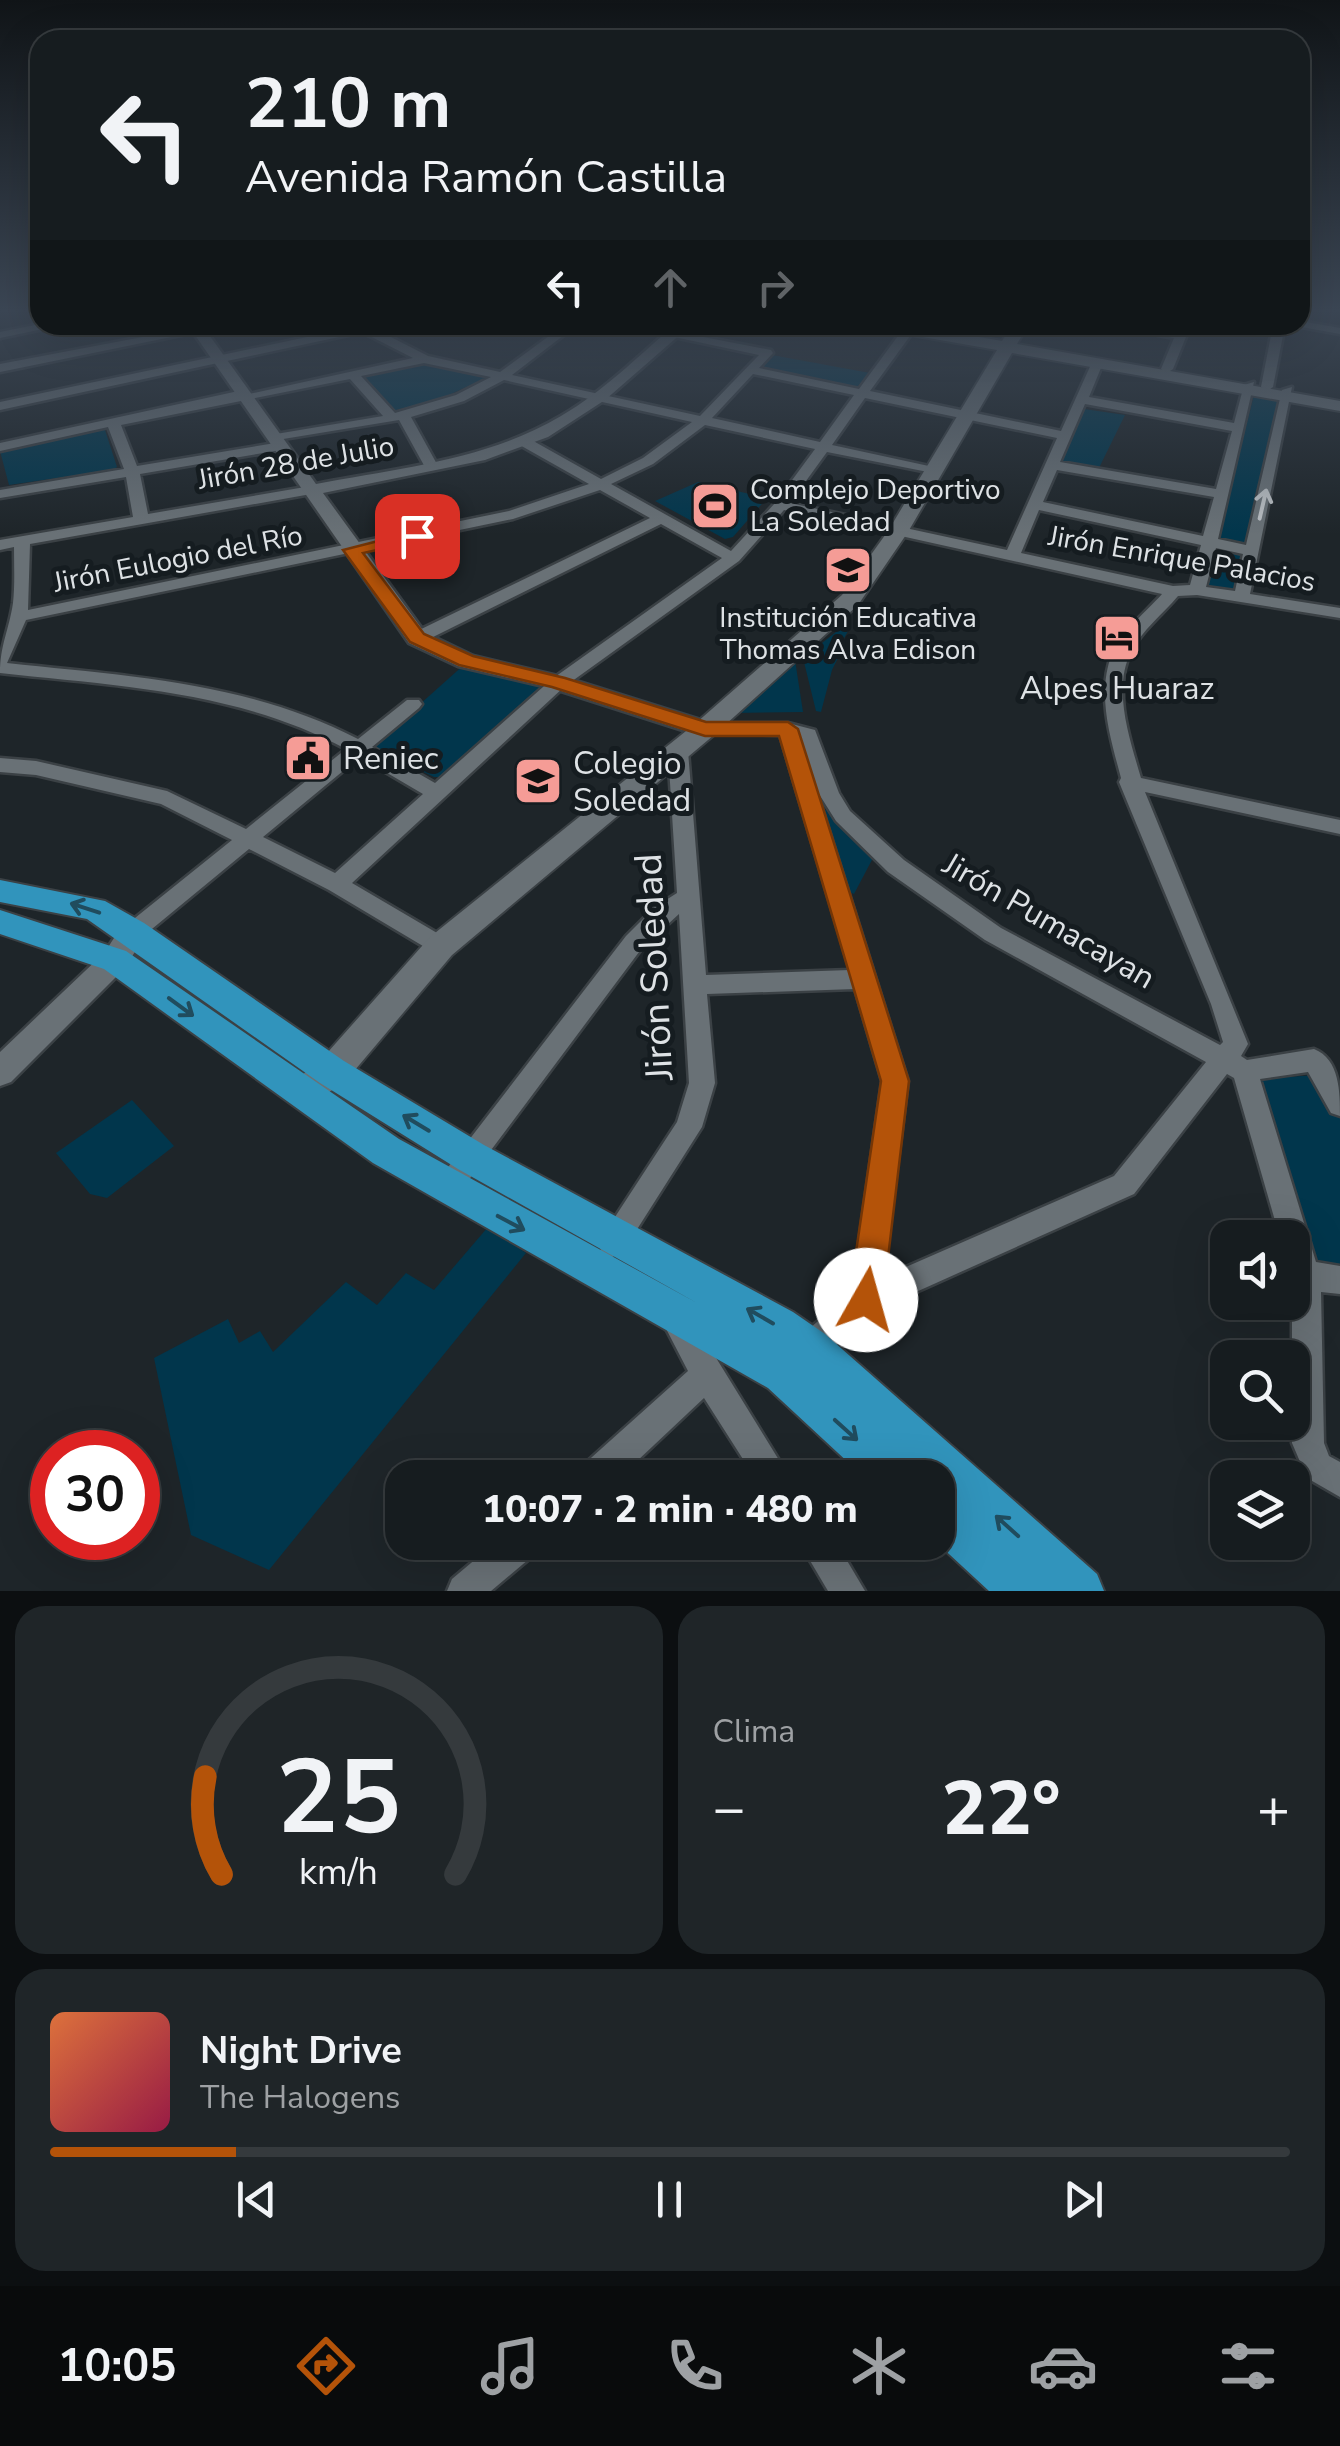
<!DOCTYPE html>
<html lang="es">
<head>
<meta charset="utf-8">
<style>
	:root { --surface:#161c1f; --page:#1f2528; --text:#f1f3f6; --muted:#9ea1a4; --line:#353a3d; --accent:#b45309 }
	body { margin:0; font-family:"Nunito Sans",sans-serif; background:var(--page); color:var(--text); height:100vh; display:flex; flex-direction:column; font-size:38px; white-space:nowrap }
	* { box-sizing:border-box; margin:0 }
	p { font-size:32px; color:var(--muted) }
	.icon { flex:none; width:55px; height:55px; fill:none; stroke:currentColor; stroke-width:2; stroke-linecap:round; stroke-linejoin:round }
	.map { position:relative; height:1591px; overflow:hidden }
	.side { display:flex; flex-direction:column; gap:15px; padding:15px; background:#0c0f11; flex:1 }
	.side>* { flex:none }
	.hud { position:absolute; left:30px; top:30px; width:1280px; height:305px; border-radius:30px; box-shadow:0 10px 40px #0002,0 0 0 2px var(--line); background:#161c1f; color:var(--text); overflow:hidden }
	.controls { position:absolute; left:1210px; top:1220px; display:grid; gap:20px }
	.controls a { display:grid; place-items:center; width:100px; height:100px; border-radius:20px; background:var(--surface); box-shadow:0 10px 40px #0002,0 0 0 2px var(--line); font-size:50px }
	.speed { position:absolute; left:30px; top:1430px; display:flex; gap:20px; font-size:50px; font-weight:700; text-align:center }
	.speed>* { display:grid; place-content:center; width:130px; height:130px; border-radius:50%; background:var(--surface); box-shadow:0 10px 40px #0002,0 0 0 2px var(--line); line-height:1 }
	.speed .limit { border:15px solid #d22; background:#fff; color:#111 }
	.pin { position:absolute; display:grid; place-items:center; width:85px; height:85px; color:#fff; margin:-42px; border-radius:20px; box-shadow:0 5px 15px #0006 }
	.me { position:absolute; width:110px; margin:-55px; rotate:7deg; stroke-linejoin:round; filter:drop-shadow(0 0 8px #0008) }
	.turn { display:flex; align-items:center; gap:35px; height:210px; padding:0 50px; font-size:45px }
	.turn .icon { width:130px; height:130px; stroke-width:2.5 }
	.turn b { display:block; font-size:70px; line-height:85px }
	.lanes { display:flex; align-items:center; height:95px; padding:0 50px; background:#0003; justify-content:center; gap:50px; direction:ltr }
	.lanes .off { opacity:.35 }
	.big { font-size:75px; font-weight:800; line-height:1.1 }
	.side .widget { flex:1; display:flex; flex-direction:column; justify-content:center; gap:15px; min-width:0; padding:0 35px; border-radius:30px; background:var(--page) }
	.side .dial { align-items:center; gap:0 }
	.dial svg { height:260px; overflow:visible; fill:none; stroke:var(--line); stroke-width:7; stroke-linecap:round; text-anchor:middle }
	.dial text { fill:var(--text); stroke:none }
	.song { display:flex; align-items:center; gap:30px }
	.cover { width:120px; height:120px; border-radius:15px; background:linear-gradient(135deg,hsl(20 70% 55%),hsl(340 70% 35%)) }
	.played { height:10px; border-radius:5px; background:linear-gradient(90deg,var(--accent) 15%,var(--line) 15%) }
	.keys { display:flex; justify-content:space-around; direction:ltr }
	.heat { display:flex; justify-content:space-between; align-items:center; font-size:55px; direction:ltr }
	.side .tiles { flex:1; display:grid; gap:15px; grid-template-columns:1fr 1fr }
	.widget:last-child { grid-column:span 2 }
	.trip { position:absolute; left:385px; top:1460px; width:570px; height:100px; border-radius:30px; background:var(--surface); box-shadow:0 10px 40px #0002,0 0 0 2px var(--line); font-weight:800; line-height:100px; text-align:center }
	.dock { display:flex; height:160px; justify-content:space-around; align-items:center; background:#090b0c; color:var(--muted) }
	.dock .icon { width:70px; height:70px }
	.dock .current { color:var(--accent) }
	.dock b { font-size:45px; color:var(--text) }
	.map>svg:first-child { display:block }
	.green { fill:#01364c }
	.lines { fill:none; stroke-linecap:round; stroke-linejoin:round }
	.minor-casing { stroke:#3b4145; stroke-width:5 }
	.tertiary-casing { stroke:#3b4145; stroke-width:5 }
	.secondary-casing { stroke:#3b4145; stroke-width:4 }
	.primary-casing { stroke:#3b4145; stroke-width:4 }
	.minor { fill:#697176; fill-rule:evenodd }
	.tertiary { fill:#697176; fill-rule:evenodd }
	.secondary { fill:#697176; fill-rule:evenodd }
	.primary { fill:#3194bc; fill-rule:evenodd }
	.oneway { stroke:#bbc0c4 }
	.oneway2 { stroke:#204c5e }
	.route { fill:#b45309; stroke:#753606; stroke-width:2.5 }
	.labels { text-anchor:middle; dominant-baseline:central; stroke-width:10; stroke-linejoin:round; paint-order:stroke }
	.far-street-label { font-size:28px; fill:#dee2e5; stroke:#151c20 }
	.far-poi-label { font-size:28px; fill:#dee2e5; stroke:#151c20; text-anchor:start }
	.poi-label { font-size:32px; fill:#dee2e5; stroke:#151c20; text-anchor:start }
	.street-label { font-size:32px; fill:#dee2e5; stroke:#151c20 }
	.near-street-label { font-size:38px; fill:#dee2e5; stroke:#151c20 }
</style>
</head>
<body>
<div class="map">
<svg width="1340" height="1591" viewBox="0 0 1340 1591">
	<rect width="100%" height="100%" fill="#1e2529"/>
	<g class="green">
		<path d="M772,355L870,373L856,388L758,369Z"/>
		<path d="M422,361L488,377L440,399L392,411L359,375Z"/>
		<path d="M1254,395L1279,400L1246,546L1218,539Z"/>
		<path d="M1084,409L1125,415L1097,472L1060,465Z"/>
		<path d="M104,427L117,467L112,470L9,485L0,451Z"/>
		<path d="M698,482L767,498L733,537L725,539L655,501Z"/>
		<path d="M1215,545L1246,551L1239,596L1202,588Z"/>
		<path d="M841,628L848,631L838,649L841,652L832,670L821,712L816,711L803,658Z"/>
		<path d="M795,660L803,712L731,713Z"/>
		<path d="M466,663L545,689L448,777H434L372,747Z"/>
		<path d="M823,810H831L839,826L874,856L854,894L850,892Z"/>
		<path d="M1316,1075L1340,1116V1273L1318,1271L1259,1079Z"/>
		<path d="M132,1100L174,1146L107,1198L90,1194L56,1153Z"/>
		<path d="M488,1227L526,1253L269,1570L191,1535L154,1358L228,1319L239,1343L260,1331L273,1352L346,1282L377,1305L406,1273L434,1290Z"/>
	</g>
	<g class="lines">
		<g class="minor-casing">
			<g id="minor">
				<path d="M1300,321L1340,328V334L1296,326Z"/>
				<path d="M40,324L62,325L0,338V332Z"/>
				<path d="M206,325H230L0,372V364Z"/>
				<path d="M364,325H380L375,329L428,356L500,372L564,325H577L512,375L700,416L759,355L618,325H641L771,350L773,353L759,368L859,389L906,325H918L870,391L1061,431L1093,360L1103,363L1089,397L1234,423L1244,385L1254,382L1218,539L1246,545L1282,390L1292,387L1250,594L1340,608V618L1197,595L1178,596C1163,614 1142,630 1131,652C1112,689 1130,740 1141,778L1340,820V834L1145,792L1248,1044L1241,1056L1247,1060L1314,1049C1340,1059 1340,1093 1340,1116L1331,1113L1308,1072L1260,1079L1316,1262L1340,1266V1294L1321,1292L1324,1443L1329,1456L1340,1462V1497L1307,1478L1292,1443V1238H1280L1234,1078L1227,1074L1134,1194L876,1310L818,1362L807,1366L796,1362L792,1351L796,1340L852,1292L882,1081L855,989L707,994L715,1083L702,1127L622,1253L612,1257L602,1253L598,1243L677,1122L689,1083L679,914L642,948L456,1197L446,1201L436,1197L432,1188L626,936L655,907L677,893L668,751L671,746H685L688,751L706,975L850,970L780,735L698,733L696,729L698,725L705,723H788L815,730L839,793L850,811L904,860L1001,928L1220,1045L1223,1042L1211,1004L1119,782L1121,778C1111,740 1096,694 1112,654C1122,631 1146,612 1162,594L784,510L739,561L564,687L352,883L449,940L452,946L449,952L441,955L433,952L329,890L249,849L141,938L133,941L125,938L122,932L125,926L232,840L161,804L36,775L0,772V758L36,761L167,791L246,829L346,749C239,691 118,686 0,673C0,645 9,630 13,603C15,585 14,566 14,547L0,550V540L133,517L126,477L0,498V490L124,469L108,427L0,451V443L243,390L249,394L413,358L362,332L0,410V402ZM424,363L491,377L456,395L395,413L361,376ZM753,374L854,395L820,442L712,418ZM350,379L383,416L276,434L269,438L271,441L399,420L426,469H436L438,466L411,417L464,401L504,380L692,422L643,458L601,479L528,438H518V444L589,484L509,511L28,610L30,544L311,494L318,490L311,486L148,514L140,474L281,450L288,446L281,442L137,466L121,425ZM865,398L1057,438L1007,550L790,503L827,452L938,474V468L832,445ZM1085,404L1232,431L1216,489L1060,462ZM705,425L815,449L776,502L731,551L611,484L653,464ZM1057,470L1214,497L1203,536L1043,502ZM600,490L650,518L411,634L408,638L411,642H423L661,524L722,558L552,679L435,783L372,747L419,708L422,704L419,700H407L358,739C248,682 127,676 7,663L26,620L513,519ZM1039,510L1201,545L1190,585L1173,586L1021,553ZM1216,548L1243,554L1235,591L1206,587ZM803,748L819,794L836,821L888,872L985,940L1206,1062L1114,1176L883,1277L908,1081ZM360,757L423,794L335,873L263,837Z"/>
				<path d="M1108,325H1134L1176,332L1180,325L1190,327L1173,369L1167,373L1161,369L1174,338Z"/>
				<path d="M1273,325H1285L1273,387L1267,391L1261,387Z"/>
				<path d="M676,1304L686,1309L790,1478H755L704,1398L619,1478H578L582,1466L688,1371L661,1319L666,1309Z"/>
				<path d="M496,1542H540L535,1554L491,1591H447L452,1579Z"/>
				<path d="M799,1542H836L865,1591H828Z"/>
			</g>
		</g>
		<g class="tertiary-casing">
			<g id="tertiary">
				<path d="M188,325H202L316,484C399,468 487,460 561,416C603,392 638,356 675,325H691L605,400L548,437L485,460L323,493L425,633L473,656L566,678L713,724L717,729L713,734L705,737L552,688L458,666L409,643Z"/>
				<path d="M133,921L143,924L147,932L125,968L11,1082L0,1086V1052L105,952L123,924Z"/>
			</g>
		</g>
		<g class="secondary-casing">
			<path id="secondary" d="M875,325H910L1002,341L1012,325H1028L1017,344L1340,401V411L1012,353L908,532L858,605L714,735L452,955L344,1083L314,1101L302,1097L297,1086L302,1075L320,1061L430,937L696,723L842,595L888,531L997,350L883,330Z"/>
		</g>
		<g class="primary-casing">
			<path id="primary" d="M0,880L105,901L144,923L344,1061L484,1145L793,1312L825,1334L1097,1574L1104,1591H989L936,1542L938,1478H865L768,1388L373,1163L104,969L0,934V910L126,951L399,1139L697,1303L458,1169L320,1083L87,919L0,902Z"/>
		</g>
		<use href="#minor" class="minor"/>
		<use href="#tertiary" class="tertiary"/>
		<use href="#secondary" class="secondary"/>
		<use href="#primary" class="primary"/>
	</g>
	<defs><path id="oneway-shaft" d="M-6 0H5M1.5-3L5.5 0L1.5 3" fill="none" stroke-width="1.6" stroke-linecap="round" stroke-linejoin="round" transform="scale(2.5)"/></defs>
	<use class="oneway" href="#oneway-shaft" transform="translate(1263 504) rotate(-77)"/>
	<g class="oneway2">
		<use href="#oneway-shaft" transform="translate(85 908) rotate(-162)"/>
		<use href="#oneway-shaft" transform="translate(181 1007) rotate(36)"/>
		<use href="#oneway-shaft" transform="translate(416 1123) rotate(-149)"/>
		<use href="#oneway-shaft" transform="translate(511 1223) rotate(28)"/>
		<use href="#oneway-shaft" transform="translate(760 1316) rotate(-150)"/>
		<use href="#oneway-shaft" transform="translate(846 1430) rotate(42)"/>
		<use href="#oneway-shaft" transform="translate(1007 1526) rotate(-138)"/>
	</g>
	<linearGradient id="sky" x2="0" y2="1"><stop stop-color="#101417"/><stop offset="0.58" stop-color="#3b4654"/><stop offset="1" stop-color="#3b4654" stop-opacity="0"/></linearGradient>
	<rect width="1340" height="535" fill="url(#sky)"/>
	<path class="route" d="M417,531L423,532V540L363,553L424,634L473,656L565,678L706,722H788L798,729L909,1081L883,1300L878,1312L866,1317L854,1312L849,1300L881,1081L779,736H705L552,687L459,665L410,642L343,550Z"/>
	<defs>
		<g id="stadium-square" transform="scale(2.5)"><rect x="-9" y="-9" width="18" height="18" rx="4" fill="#f59c96" stroke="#151c20"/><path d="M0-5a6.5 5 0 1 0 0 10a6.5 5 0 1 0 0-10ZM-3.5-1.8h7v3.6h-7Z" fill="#111"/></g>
		<g id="school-square" transform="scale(2.5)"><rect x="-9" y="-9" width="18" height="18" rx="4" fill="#f59c96" stroke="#151c20"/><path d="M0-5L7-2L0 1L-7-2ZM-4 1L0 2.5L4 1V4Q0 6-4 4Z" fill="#111"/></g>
		<g id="hotel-square" transform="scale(2.5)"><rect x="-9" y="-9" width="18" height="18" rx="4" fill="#f59c96" stroke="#151c20"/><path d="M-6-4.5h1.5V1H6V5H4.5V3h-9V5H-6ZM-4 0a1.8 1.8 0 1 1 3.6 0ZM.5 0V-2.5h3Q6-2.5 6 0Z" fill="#111"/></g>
		<g id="civic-square" transform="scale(2.5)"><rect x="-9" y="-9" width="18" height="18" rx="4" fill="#f59c96" stroke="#151c20"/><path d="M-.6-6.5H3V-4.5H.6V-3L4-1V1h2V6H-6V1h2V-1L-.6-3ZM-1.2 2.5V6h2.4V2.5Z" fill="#111"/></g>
	</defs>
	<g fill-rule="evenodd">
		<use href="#stadium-square" x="715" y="506"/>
		<use href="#school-square" x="848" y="570"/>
		<use href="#hotel-square" x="1117" y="638"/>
		<use href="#civic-square" x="308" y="758"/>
		<use href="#school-square" x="538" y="781"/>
	</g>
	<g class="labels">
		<g class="far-street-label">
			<text transform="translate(296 463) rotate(-10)">Jirón 28 de Julio</text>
			<text transform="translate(178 559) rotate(-11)">Jirón Eulogio del Río</text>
			<text transform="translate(1182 559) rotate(10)">Jirón Enrique Palacios</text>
		</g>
		<g class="far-poi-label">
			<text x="750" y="490">Complejo Deportivo<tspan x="750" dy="32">La Soledad</tspan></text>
			<text x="848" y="618" text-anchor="middle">Institución Educativa<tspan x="848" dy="32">Thomas Alva Edison</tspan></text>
		</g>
		<g class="poi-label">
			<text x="1117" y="688" text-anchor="middle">Alpes Huaraz</text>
			<text x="343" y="758">Reniec</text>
			<text x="573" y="763">Colegio<tspan x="573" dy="37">Soledad</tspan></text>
		</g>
		<g class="street-label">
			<text transform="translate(1049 921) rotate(30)">Jirón Pumacayan</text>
		</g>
		<g class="near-street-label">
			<text transform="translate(654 967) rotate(-93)">Jirón Soledad</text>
		</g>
	</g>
</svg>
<div class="controls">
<a><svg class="icon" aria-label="sound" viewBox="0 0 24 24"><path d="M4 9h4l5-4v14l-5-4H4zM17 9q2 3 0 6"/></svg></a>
<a><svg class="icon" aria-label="search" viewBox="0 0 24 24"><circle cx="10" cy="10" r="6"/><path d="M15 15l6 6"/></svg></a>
<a><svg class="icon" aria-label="layers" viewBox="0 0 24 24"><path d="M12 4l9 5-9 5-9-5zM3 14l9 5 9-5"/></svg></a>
</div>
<div class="speed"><div class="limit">30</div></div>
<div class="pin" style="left:417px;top:536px;background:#d93025"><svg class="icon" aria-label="arrive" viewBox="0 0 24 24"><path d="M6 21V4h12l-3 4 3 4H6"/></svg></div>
<svg class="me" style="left:866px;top:1300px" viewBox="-20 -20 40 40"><circle r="19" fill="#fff"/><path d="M0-13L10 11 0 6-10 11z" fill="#b45309"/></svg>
<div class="trip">10:07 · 2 min · 480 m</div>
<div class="hud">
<div class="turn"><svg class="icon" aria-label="left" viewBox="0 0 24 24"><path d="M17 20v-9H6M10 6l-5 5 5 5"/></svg><div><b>210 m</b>Avenida Ramón Castilla</div></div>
<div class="lanes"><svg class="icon" aria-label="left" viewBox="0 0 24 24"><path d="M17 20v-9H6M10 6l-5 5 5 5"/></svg><svg class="icon off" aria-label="ahead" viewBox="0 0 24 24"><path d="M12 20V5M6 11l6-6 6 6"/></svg><svg class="icon off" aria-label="right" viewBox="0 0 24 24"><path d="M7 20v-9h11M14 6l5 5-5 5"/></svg></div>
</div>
</div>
<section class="side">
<div class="tiles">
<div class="widget dial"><svg viewBox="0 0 100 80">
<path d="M14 69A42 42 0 1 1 86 69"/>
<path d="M14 69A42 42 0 0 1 9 39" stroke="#b45309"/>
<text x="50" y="56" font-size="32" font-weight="700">25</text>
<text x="50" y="72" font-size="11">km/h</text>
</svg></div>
<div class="widget"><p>Clima</p>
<div class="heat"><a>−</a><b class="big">22°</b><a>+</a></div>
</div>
<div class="widget">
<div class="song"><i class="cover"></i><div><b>Night Drive</b><p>The Halogens</p></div></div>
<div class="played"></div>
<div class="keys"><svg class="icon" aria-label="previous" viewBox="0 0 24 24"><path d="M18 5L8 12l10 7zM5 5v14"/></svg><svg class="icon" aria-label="pause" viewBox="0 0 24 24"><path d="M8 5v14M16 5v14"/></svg><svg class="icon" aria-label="next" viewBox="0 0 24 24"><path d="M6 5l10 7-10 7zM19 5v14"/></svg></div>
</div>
</div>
</section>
<nav class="dock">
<b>10:05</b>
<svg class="icon current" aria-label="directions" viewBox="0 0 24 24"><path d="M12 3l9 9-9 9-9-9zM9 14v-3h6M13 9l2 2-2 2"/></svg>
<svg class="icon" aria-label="music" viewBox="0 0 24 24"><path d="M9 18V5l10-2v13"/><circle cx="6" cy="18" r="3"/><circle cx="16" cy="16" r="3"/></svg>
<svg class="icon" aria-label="phone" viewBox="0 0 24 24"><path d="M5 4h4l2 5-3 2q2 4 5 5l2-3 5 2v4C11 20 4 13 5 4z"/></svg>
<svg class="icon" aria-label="climate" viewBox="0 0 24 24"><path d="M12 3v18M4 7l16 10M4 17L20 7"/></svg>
<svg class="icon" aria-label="car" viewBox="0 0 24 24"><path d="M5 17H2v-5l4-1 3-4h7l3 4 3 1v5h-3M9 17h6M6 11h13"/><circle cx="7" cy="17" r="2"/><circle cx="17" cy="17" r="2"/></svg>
<svg class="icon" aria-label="filters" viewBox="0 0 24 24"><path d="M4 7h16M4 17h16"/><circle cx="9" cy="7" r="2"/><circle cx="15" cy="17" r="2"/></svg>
</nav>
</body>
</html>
